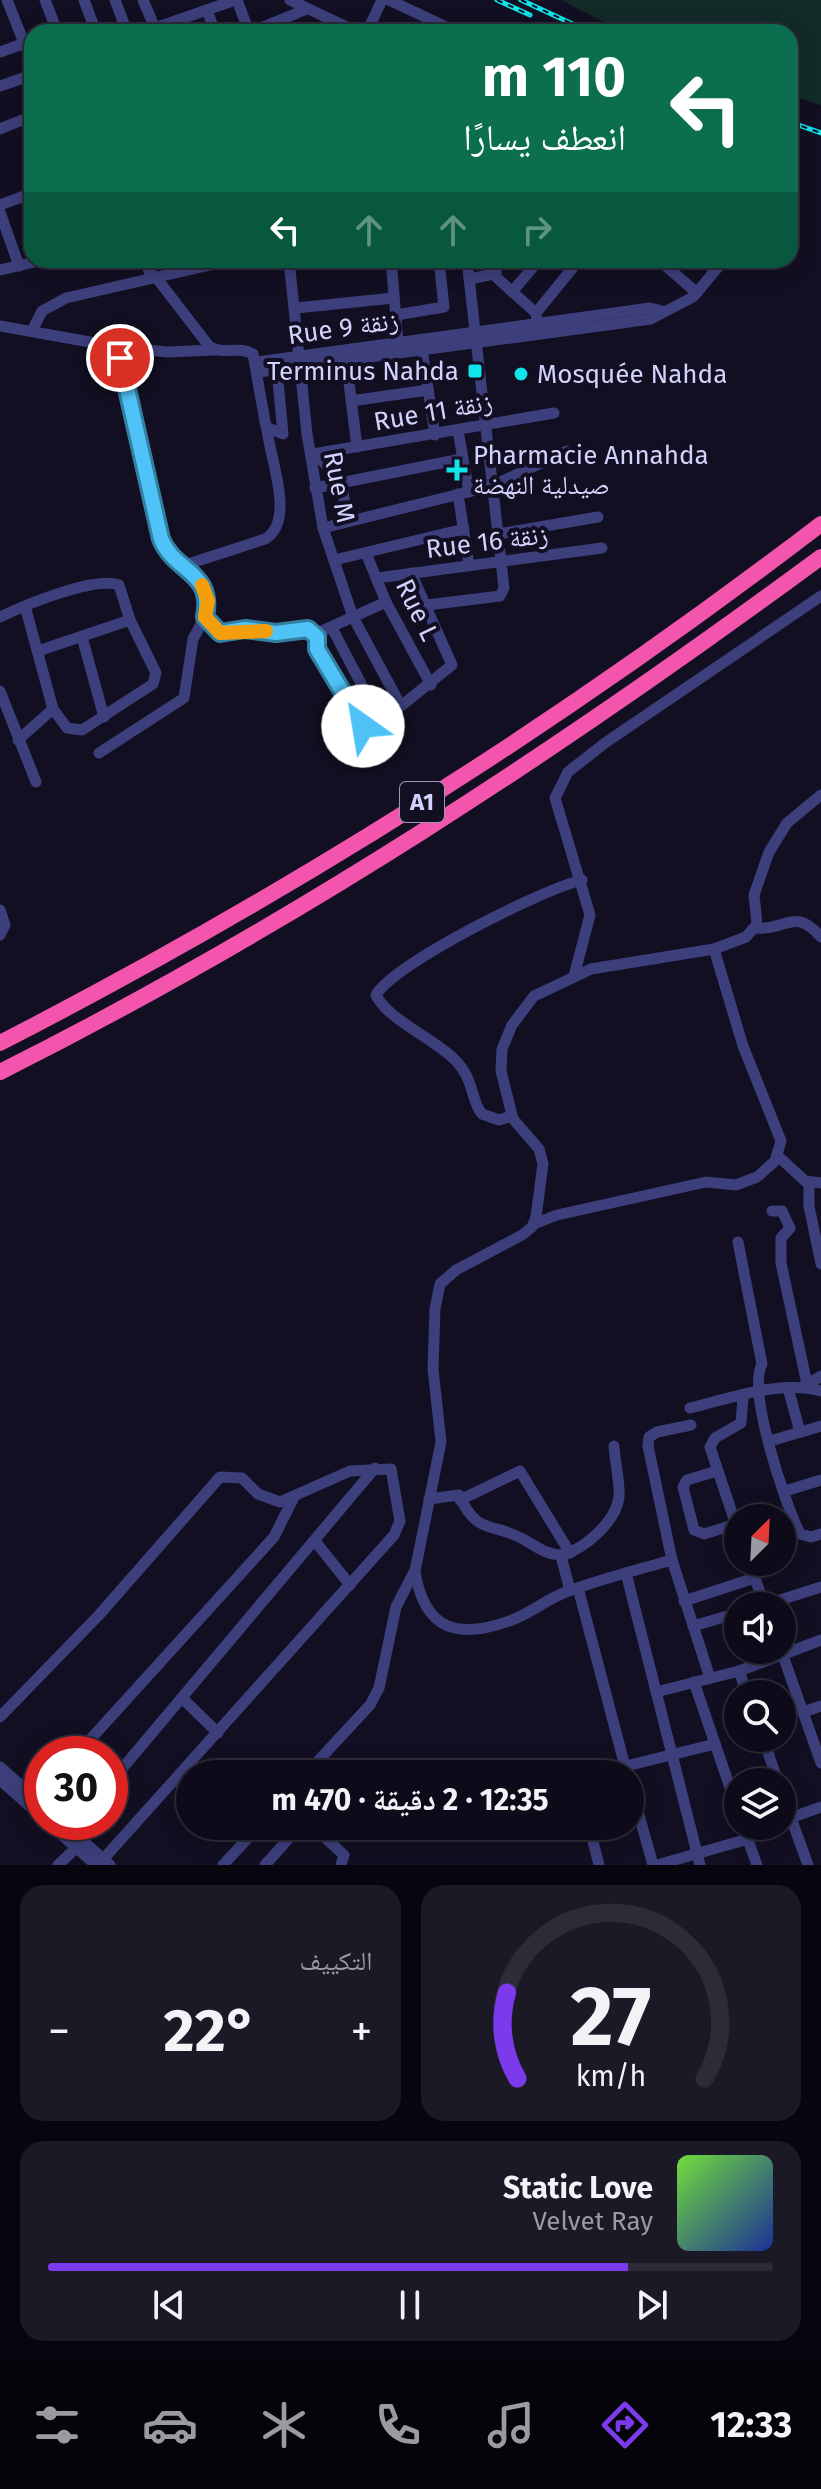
<!DOCTYPE html>
<html lang="ar">
<head>
<meta charset="utf-8">
<style>
	:root { --surface:#0d0b19; --page:#1b1926; --text:#f1f3f6; --muted:#9a9ba2; --line:#2d2b38; --accent:#7c3aed }
	body { margin:0; font-family:"Fira Sans","Noto Naskh Arabic",sans-serif; background:var(--page); color:var(--text); direction:rtl; height:100vh; display:flex; flex-direction:column; font-size:30px; white-space:nowrap }
	* { box-sizing:border-box; margin:0 }
	p { font-size:26px; color:var(--muted) }
	.icon { flex:none; width:44px; height:44px; fill:none; stroke:currentColor; stroke-width:2; stroke-linecap:round; stroke-linejoin:round }
	.map { position:relative; height:1865px; overflow:hidden; direction:ltr }
	.details { display:flex; flex-direction:column; gap:20px; padding:20px; background:#07060e; flex:1 }
	.details>* { flex:none }
	.hud { position:absolute; left:24px; top:24px; width:774px; height:244px; border-radius:24px; box-shadow:0 4px 20px #0003,0 0 0 2px var(--line); direction:rtl; background:#0b6e4f; color:#fff; overflow:hidden }
	.needle { width:52px; rotate:24deg }
	.controls { position:absolute; left:724px; top:1504px; display:grid; gap:16px }
	.controls a { display:grid; place-items:center; width:72px; height:72px; border-radius:50%; background:var(--surface); box-shadow:0 4px 20px #0003,0 0 0 2px var(--line); font-size:40px }
	.speed { position:absolute; left:24px; top:1736px; display:flex; gap:16px; font-size:40px; font-weight:700; text-align:center }
	.speed>* { display:grid; place-content:center; width:104px; height:104px; border-radius:50%; background:var(--surface); box-shadow:0 4px 20px #0003,0 0 0 2px var(--line); line-height:1 }
	.speed .limit { border:12px solid #d22; background:#fff; color:#111 }
	.pin { position:absolute; display:grid; place-items:center; width:68px; height:68px; color:#fff; margin:-34px; border:4px solid #fff; border-radius:50%; box-shadow:0 2px 8px #0007 }
	.me { position:absolute; width:88px; margin:-44px; rotate:328deg; stroke-linejoin:round; filter:drop-shadow(0 0 6px #0008) }
	.turn { display:flex; align-items:center; gap:28px; height:168px; padding:0 40px; font-size:36px }
	.turn .icon { width:104px; height:104px; stroke-width:2.5 }
	.turn b { display:block; font-size:56px; line-height:68px }
	.lanes { display:flex; align-items:center; height:76px; padding:0 40px; background:#0003; justify-content:center; gap:40px; direction:ltr }
	.lanes .off { opacity:.35 }
	.big { font-size:60px; font-weight:700; line-height:1.1 }
	.details .widget { flex:1; display:flex; flex-direction:column; justify-content:center; gap:12px; min-width:0; padding:0 28px; border-radius:24px; background:var(--page) }
	.details .dial { align-items:center; gap:0 }
	.dial svg { height:208px; overflow:visible; fill:none; stroke:var(--line); stroke-width:7; stroke-linecap:round; text-anchor:middle }
	.dial text { fill:var(--text); stroke:none }
	.song { display:flex; align-items:center; gap:24px }
	.cover { width:96px; height:96px; border-radius:12px; background:linear-gradient(135deg,hsl(100 70% 55%),hsl(230 70% 35%)) }
	.played { height:8px; border-radius:4px; background:linear-gradient(90deg,var(--accent) 80%,var(--line) 80%) }
	.keys { display:flex; justify-content:space-around; direction:ltr }
	.heat { display:flex; justify-content:space-between; align-items:center; font-size:44px; direction:ltr }
	.details .tiles { flex:1; display:grid; gap:20px; grid-template-columns:1fr 1fr }
	.widget:last-child { grid-column:span 2 }
	.trip { position:absolute; left:176px; top:1760px; width:468px; height:80px; border-radius:40px; background:var(--surface); box-shadow:0 4px 20px #0003,0 0 0 2px var(--line); font-weight:700; line-height:80px; text-align:center; direction:rtl }
	.tab-bar { display:flex; height:128px; justify-content:space-around; align-items:center; background:#05040a; color:var(--muted) }
	.tab-bar .icon { width:56px; height:56px }
	.tab-bar .active { color:var(--accent) }
	.tab-bar b { font-size:36px; color:var(--text) }
	.map>svg:first-child { display:block }
	.green { fill:#122a28 }
	.lines { fill:none; stroke-linecap:round; stroke-linejoin:round }
	.minor { stroke:#3d3f7c; stroke-width:11 }
	.highway { stroke:#f355ac; stroke-width:16 }
	.rail-casing { stroke:#10e3e9; stroke-width:5 }
	.rail { stroke:#110f21; stroke-width:2; stroke-dasharray:6; stroke-linecap:butt }
	.route-casing { stroke:#337fa1; stroke-width:20 }
	.route { stroke:#4fc3f7; stroke-width:14 }
	.slow { stroke:#f59e0b; stroke-width:14 }
	.poi-dot { fill:#10e3e9; stroke:#110f21; stroke-width:3 }
	.labels { text-anchor:middle; dominant-baseline:central; stroke-width:8; stroke-linejoin:round; paint-order:stroke }
	.shield { fill:#110f21; stroke:#9998ba; stroke-width:2 }
	.shield-label { font-size:24px; font-weight:bold; fill:#d3d2fc }
	.street-label { font-size:26px; fill:#d3d2fc; stroke:#110f21 }
	.poi-label { font-size:26px; fill:#d3d2fc; stroke:#110f21; text-anchor:start }
</style>
</head>
<body>
<div class="map">
<svg width="821" height="1865" viewBox="0 0 821 1865">
	<rect width="100%" height="100%" fill="#110f21"/>
	<path class="green" d="M561,0H821V105L790,95V32H623Z"/>
	<g class="lines">
		<g class="minor">
			<path d="M7,0L32,63"/>
			<path d="M45,0L54,23"/>
			<path d="M84,0L96,32"/>
			<path d="M115,0L127,32"/>
			<path d="M143,0L155,28"/>
			<path d="M237,0L249,32"/>
			<path d="M290,0L357,32"/>
			<path d="M389,0L457,32"/>
			<path d="M207,10L215,32"/>
			<path d="M177,20L182,32"/>
			<path d="M144,32L235,0"/>
			<path d="M251,32L307,9"/>
			<path d="M367,32L382,0"/>
			<path d="M0,52L25,43"/>
			<path d="M0,86L32,75"/>
			<path d="M0,129L32,116"/>
			<path d="M0,205L32,193"/>
			<path d="M0,212L19,266"/>
			<path d="M145,260L151,277"/>
			<path d="M289,260L307,434L323,528L353,617L401,706"/>
			<path d="M391,260L398,342"/>
			<path d="M496,260V277L536,313"/>
			<path d="M659,260L697,293"/>
			<path d="M703,260L715,270"/>
			<path d="M0,270L43,260"/>
			<path d="M155,276L209,346C223,356 239,345 253,354L266,427L283,434L277,370"/>
			<path d="M469,279L494,274"/>
			<path d="M512,292L539,260"/>
			<path d="M296,308L394,298"/>
			<path d="M396,315L444,307L439,260"/>
			<path d="M537,323L536,313L579,260"/>
			<path d="M0,326L118,347L161,539C175,573 214,571 205,617L220,633C248,629 275,634 302,628L317,637"/>
			<path d="M33,329L42,311L66,298L232,260"/>
			<path d="M118,347L167,352L215,350"/>
			<path d="M422,349L435,435"/>
			<path d="M346,359L357,447"/>
			<path d="M257,362L650,308L662,311"/>
			<path d="M259,372L651,319L693,297L724,260"/>
			<path d="M351,401L428,390"/>
			<path d="M458,431L469,492"/>
			<path d="M315,453L342,482L347,521"/>
			<path d="M319,453L554,413"/>
			<path d="M315,488L461,459"/>
			<path d="M458,494L469,565"/>
			<path d="M323,528L492,486L567,451"/>
			<path d="M498,534L598,517"/>
			<path d="M366,553L386,602L431,685"/>
			<path d="M334,560L464,529"/>
			<path d="M182,566L265,539C296,521 270,460 267,429"/>
			<path d="M377,578L602,548"/>
			<path d="M386,602L324,630L315,640L361,726L401,706L452,665L411,573"/>
			<path d="M427,605L500,596L504,588L467,260"/>
			<path d="M0,617C25,605 94,576 119,585L130,620L156,673L153,684L82,730L67,728L53,709L25,606"/>
			<path d="M332,628L380,720"/>
			<path d="M82,637L104,717"/>
			<path d="M38,651L130,620"/>
			<path d="M0,691L36,782"/>
			<path d="M18,740L53,709"/>
			<path d="M99,753L184,698L193,639L205,617"/>
			<path d="M0,910L5,925L0,935"/>
			<path d="M755,928C787,931 793,906 821,937"/>
			<path d="M574,976L590,915L555,798L568,772L605,743L821,596"/>
			<path d="M512,1116L499,1120L482,1114C470,1100 475,1079 454,1059C434,1039 386,1018 376,995C395,963 543,889 582,880"/>
			<path d="M778,1156L805,1181L821,1183"/>
			<path d="M809,1182V1206L821,1264"/>
			<path d="M772,1211H782L790,1228L781,1238V1263L807,1384"/>
			<path d="M534,1224L557,1215L706,1182L736,1185L757,1177L775,1161L781,1141L743,1046L714,949"/>
			<path d="M738,1242L762,1364C747,1392 785,1503 800,1534L811,1537L821,1534"/>
			<path d="M803,1387L821,1376"/>
			<path d="M788,1388L800,1432"/>
			<path d="M690,1408C731,1398 779,1380 821,1391"/>
			<path d="M691,1425L657,1432L649,1437L648,1446L672,1560L710,1678"/>
			<path d="M770,1441L821,1426"/>
			<path d="M717,1471L687,1480L683,1487L694,1530L704,1534L736,1524"/>
			<path d="M785,1491L821,1480"/>
			<path d="M429,1499L459,1495C477,1536 493,1522 523,1539C537,1547 546,1555 563,1555C585,1548 616,1522 619,1497C620,1481 615,1462 614,1446"/>
			<path d="M460,1500L520,1471L570,1553"/>
			<path d="M738,1531L710,1447L715,1438L741,1423L743,1396"/>
			<path d="M315,1541L350,1585"/>
			<path d="M561,1556L570,1590"/>
			<path d="M672,1560C637,1570 601,1579 566,1592C547,1599 531,1613 512,1620C459,1640 424,1631 415,1571L441,1442L433,1369L435,1309L440,1284L456,1270L522,1235L532,1227L536,1217L543,1164L539,1149L513,1119L501,1071L502,1049L512,1025L534,996L591,969L714,949L746,937L757,924L754,895L769,852L787,823L821,795"/>
			<path d="M749,1562L765,1606"/>
			<path d="M626,1573L700,1865"/>
			<path d="M578,1588L627,1774"/>
			<path d="M684,1601L755,1578"/>
			<path d="M761,1606L821,1587"/>
			<path d="M693,1626L738,1613"/>
			<path d="M781,1650L821,1763"/>
			<path d="M739,1671L747,1694"/>
			<path d="M694,1682L738,1811"/>
			<path d="M656,1692L739,1671L821,1640"/>
			<path d="M183,1699L218,1733"/>
			<path d="M803,1712L821,1706"/>
			<path d="M0,1717L99,1615L220,1477L242,1478L258,1494L280,1502L350,1471L391,1469L400,1521L394,1535L98,1865"/>
			<path d="M763,1738L778,1782"/>
			<path d="M77,1754L274,1537L294,1497"/>
			<path d="M0,1767L42,1804"/>
			<path d="M306,1774L370,1705L379,1688L396,1607L414,1572"/>
			<path d="M594,1774L715,1744"/>
			<path d="M0,1780L42,1817"/>
			<path d="M110,1783L375,1468"/>
			<path d="M630,1783L653,1865"/>
			<path d="M782,1793L808,1865"/>
			<path d="M782,1821L821,1807"/>
			<path d="M47,1822L96,1865"/>
			<path d="M62,1822L110,1865"/>
			<path d="M312,1826L344,1855L341,1865"/>
			<path d="M589,1826L599,1865"/>
			<path d="M743,1826L757,1865"/>
			<path d="M746,1834L769,1826"/>
			<path d="M58,1865L76,1848"/>
			<path d="M223,1865L259,1826"/>
			<path d="M265,1865L300,1826"/>
			<path d="M657,1865L748,1839"/>
		</g>
		<g class="highway">
			<path d="M0,1043C288,895 564,721 821,524"/>
			<path d="M0,1072C289,927 561,749 821,557"/>
		</g>
		<g class="rail-casing">
			<g id="rail">
				<path d="M497,0L530,15"/>
				<path d="M521,0L590,32"/>
				<path d="M790,122L821,133"/>
			</g>
		</g>
		<use href="#rail" class="rail"/>
	</g>
	<g class="lines">
		<g class="route-casing">
			<path id="route" d="M120,358L161,539C175,573 214,571 205,617L220,633L245,629L276,633L308,629L317,637V649L363,726"/>
		</g>
		<use href="#route" class="route"/>
		<path class="slow" d="M202,585L208,601L205,617L220,633L266,631"/>
	</g>
	<g class="poi-dot">
		<rect x="467" y="363" width="16" height="16" rx="4"/>
		<circle cx="521" cy="374" r="8"/>
		<path d="M453 458h8v8h8v8h-8v8h-8v-8h-8v-8h8z"/>
	</g>
	<g class="labels">
		<rect class="shield" x="400" y="782" width="44" height="40" rx="6"/>
		<g class="shield-label">
			<text x="422" y="802">A1</text>
		</g>
		<g class="street-label">
			<text transform="translate(343 328) rotate(-8)">Rue 9 زنقة</text>
			<text transform="translate(433 412) rotate(-10)">Rue 11 زنقة</text>
			<text transform="translate(339 487) rotate(79)">Rue M</text>
			<text transform="translate(487 542) rotate(-7)">Rue 16 زنقة</text>
			<text transform="translate(417 610) rotate(64)">Rue L</text>
		</g>
		<g class="poi-label">
			<text x="459" y="371" text-anchor="end">Terminus Nahda</text>
			<text x="537" y="374">Mosquée Nahda</text>
			<text x="473" y="455">Pharmacie Annahda<tspan x="473" dy="30">صيدلية النهضة</tspan></text>
		</g>
	</g>
</svg>
<div class="controls">
<a><svg class="needle" viewBox="-14 -14 28 28"><path d="M0-13l5 13h-10z" fill="#e53935"/><path d="M0 13l5-13h-10z" fill="#9a9ba2"/></svg></a>
<a><svg class="icon" aria-label="sound" viewBox="0 0 24 24"><path d="M4 9h4l5-4v14l-5-4H4zM17 9q2 3 0 6"/></svg></a>
<a><svg class="icon" aria-label="search" viewBox="0 0 24 24"><circle cx="10" cy="10" r="6"/><path d="M15 15l6 6"/></svg></a>
<a><svg class="icon" aria-label="layers" viewBox="0 0 24 24"><path d="M12 4l9 5-9 5-9-5zM3 14l9 5 9-5"/></svg></a>
</div>
<div class="speed"><div class="limit">30</div></div>
<div class="pin" style="left:120px;top:358px;background:#d93025"><svg class="icon" aria-label="arrive" viewBox="0 0 24 24"><path d="M6 21V4h12l-3 4 3 4H6"/></svg></div>
<svg class="me" style="left:363px;top:726px" viewBox="-20 -20 40 40"><circle r="19" fill="#fff"/><path d="M0-13L10 11 0 6-10 11z" fill="#4fc3f7"/></svg>
<div class="trip">12:35 · 2 دقيقة · 470 m</div>
<div class="hud">
<div class="turn"><svg class="icon" aria-label="left" viewBox="0 0 24 24"><path d="M17 20v-9H6M10 6l-5 5 5 5"/></svg><div><b>110 m</b>انعطف يسارًا</div></div>
<div class="lanes"><svg class="icon" aria-label="left" viewBox="0 0 24 24"><path d="M17 20v-9H6M10 6l-5 5 5 5"/></svg><svg class="icon off" aria-label="ahead" viewBox="0 0 24 24"><path d="M12 20V5M6 11l6-6 6 6"/></svg><svg class="icon off" aria-label="ahead" viewBox="0 0 24 24"><path d="M12 20V5M6 11l6-6 6 6"/></svg><svg class="icon off" aria-label="right" viewBox="0 0 24 24"><path d="M7 20v-9h11M14 6l5 5-5 5"/></svg></div>
</div>
</div>
<section class="details">
<div class="tiles">
<div class="widget dial"><svg viewBox="0 0 100 80">
<path d="M14 69A42 42 0 1 1 86 69"/>
<path d="M14 69A42 42 0 0 1 10 36" stroke="#7c3aed"/>
<text x="50" y="56" font-size="32" font-weight="700">27</text>
<text x="50" y="72" font-size="11">km/h</text>
</svg></div>
<div class="widget"><p>التكييف</p>
<div class="heat"><a>−</a><b class="big">22°</b><a>+</a></div>
</div>
<div class="widget">
<div class="song"><i class="cover"></i><div><b>Static Love</b><p>Velvet Ray</p></div></div>
<div class="played"></div>
<div class="keys"><svg class="icon" aria-label="previous" viewBox="0 0 24 24"><path d="M18 5L8 12l10 7zM5 5v14"/></svg><svg class="icon" aria-label="pause" viewBox="0 0 24 24"><path d="M8 5v14M16 5v14"/></svg><svg class="icon" aria-label="next" viewBox="0 0 24 24"><path d="M6 5l10 7-10 7zM19 5v14"/></svg></div>
</div>
</div>
</section>
<nav class="tab-bar">
<b>12:33</b>
<svg class="icon active" aria-label="directions" viewBox="0 0 24 24"><path d="M12 3l9 9-9 9-9-9zM9 14v-3h6M13 9l2 2-2 2"/></svg>
<svg class="icon" aria-label="music" viewBox="0 0 24 24"><path d="M9 18V5l10-2v13"/><circle cx="6" cy="18" r="3"/><circle cx="16" cy="16" r="3"/></svg>
<svg class="icon" aria-label="phone" viewBox="0 0 24 24"><path d="M5 4h4l2 5-3 2q2 4 5 5l2-3 5 2v4C11 20 4 13 5 4z"/></svg>
<svg class="icon" aria-label="climate" viewBox="0 0 24 24"><path d="M12 3v18M4 7l16 10M4 17L20 7"/></svg>
<svg class="icon" aria-label="car" viewBox="0 0 24 24"><path d="M5 17H2v-5l4-1 3-4h7l3 4 3 1v5h-3M9 17h6M6 11h13"/><circle cx="7" cy="17" r="2"/><circle cx="17" cy="17" r="2"/></svg>
<svg class="icon" aria-label="filters" viewBox="0 0 24 24"><path d="M4 7h16M4 17h16"/><circle cx="9" cy="7" r="2"/><circle cx="15" cy="17" r="2"/></svg>
</nav>
</body>
</html>
